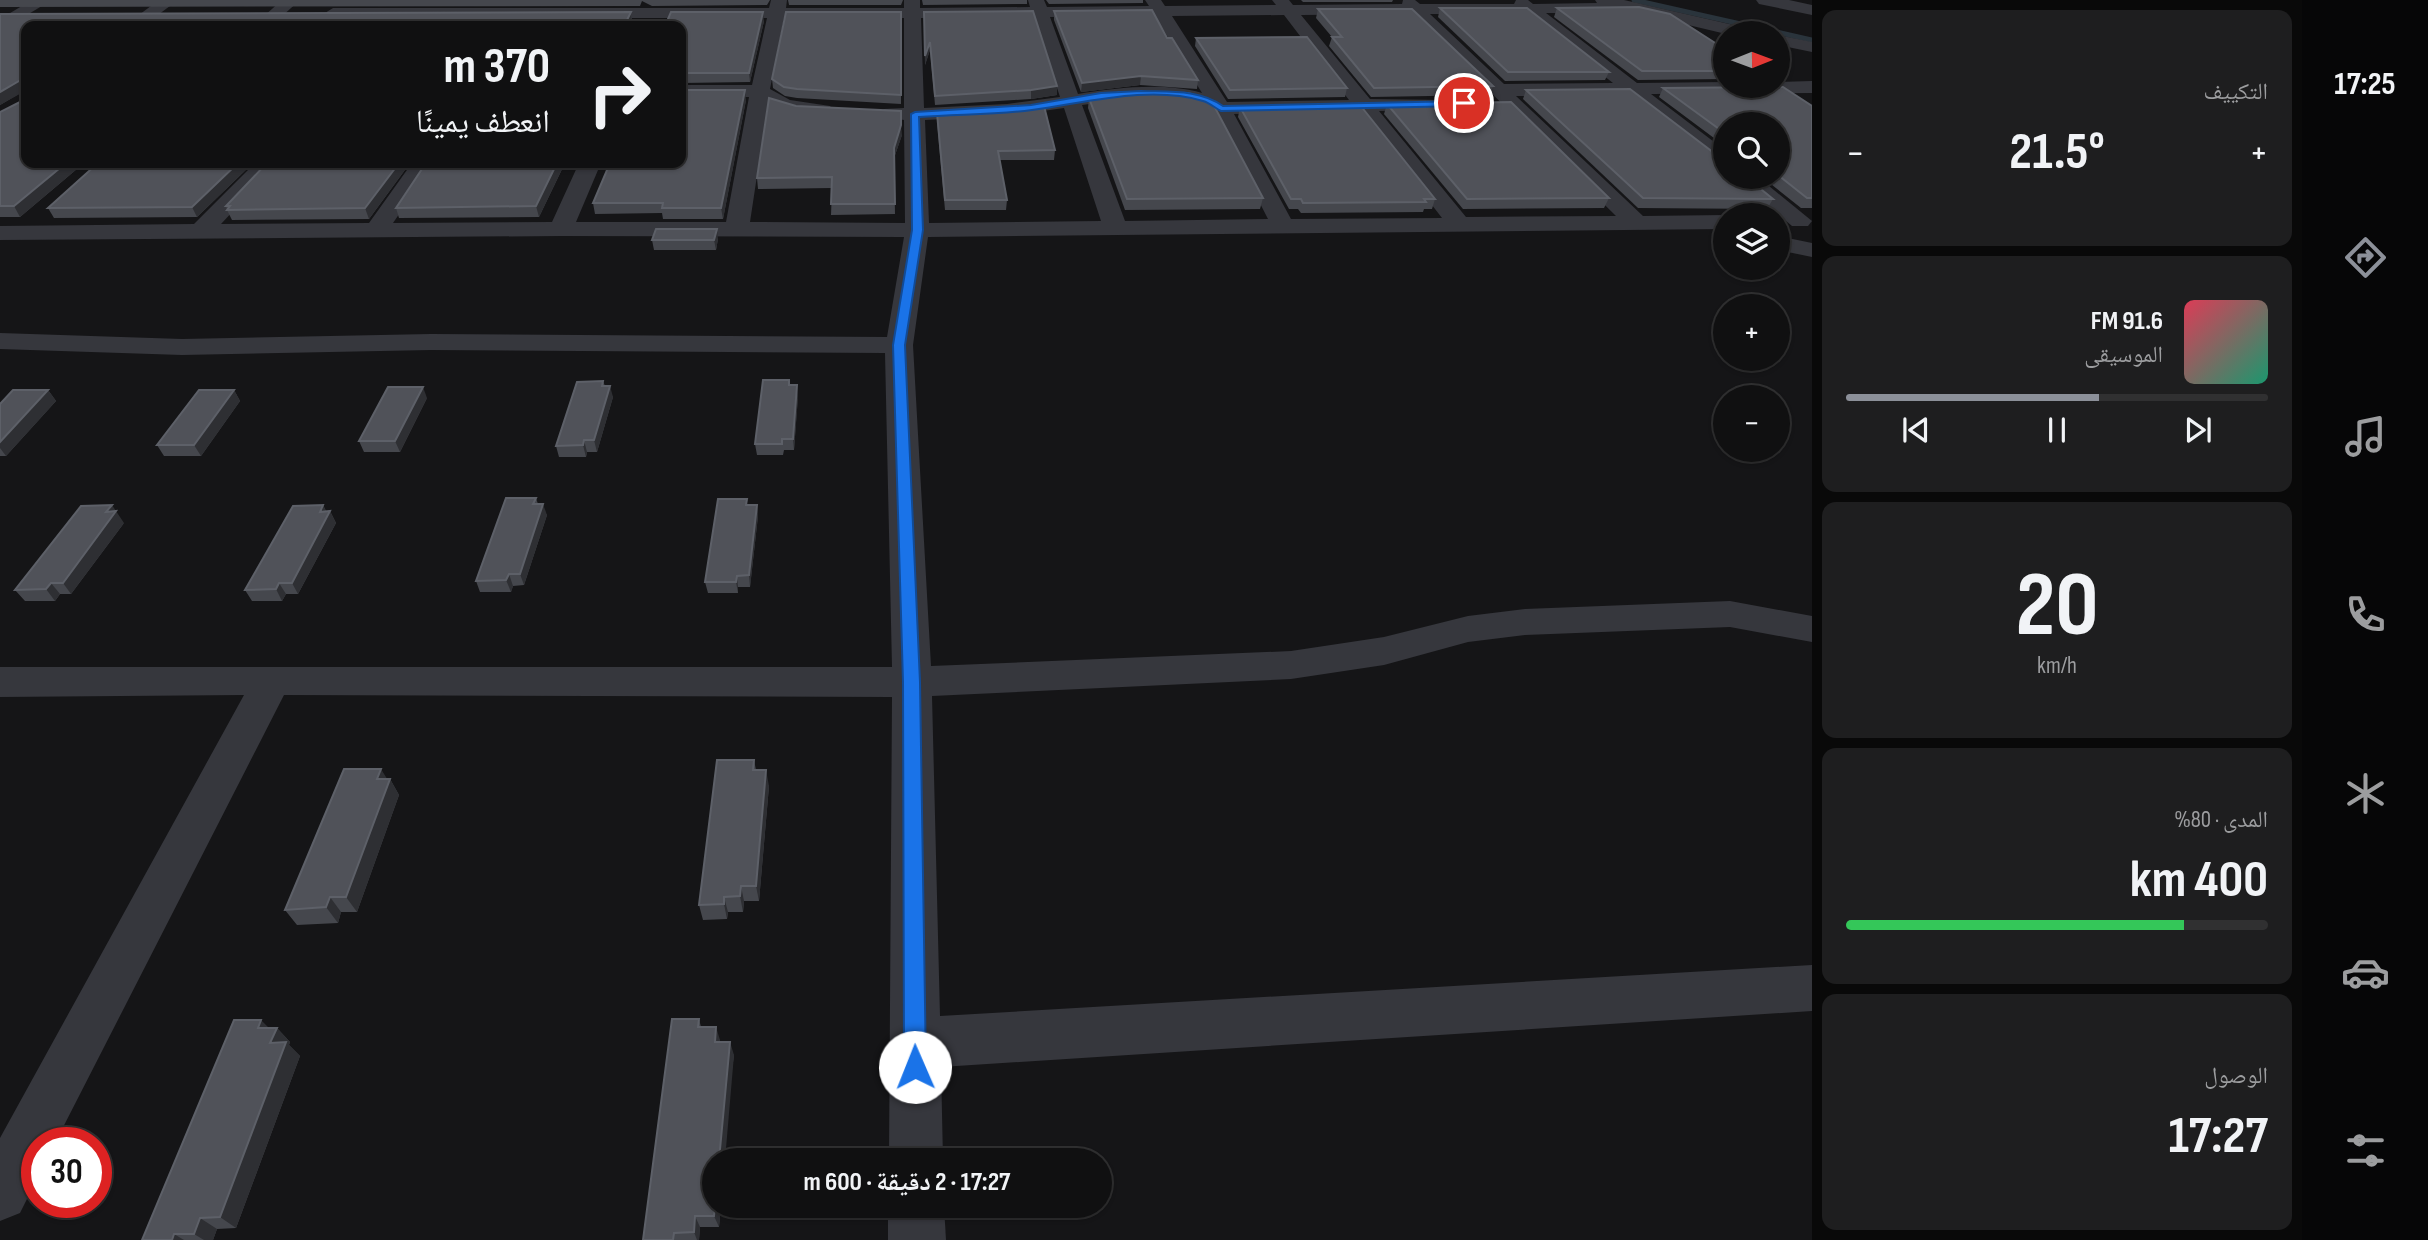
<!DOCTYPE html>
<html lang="ar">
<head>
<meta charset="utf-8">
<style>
	:root { --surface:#101011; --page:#1e1e1f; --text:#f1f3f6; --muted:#9c9d9f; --line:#303031; --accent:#8c9099 }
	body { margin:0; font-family:"Sofia Sans Condensed","Noto Naskh Arabic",sans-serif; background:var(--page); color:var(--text); direction:rtl; height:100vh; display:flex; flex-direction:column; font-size:26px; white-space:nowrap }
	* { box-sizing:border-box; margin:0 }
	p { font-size:23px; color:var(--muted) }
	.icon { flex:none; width:38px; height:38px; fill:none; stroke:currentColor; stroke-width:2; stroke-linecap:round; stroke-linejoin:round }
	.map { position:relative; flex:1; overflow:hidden; direction:ltr }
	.sheet { display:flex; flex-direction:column; gap:10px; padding:10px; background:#090909; width:490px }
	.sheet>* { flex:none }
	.guide { position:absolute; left:21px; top:21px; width:665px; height:147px; border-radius:14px; box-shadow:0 2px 5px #0004,0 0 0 2px var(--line); direction:rtl; background:#101011; color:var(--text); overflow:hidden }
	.needle { width:46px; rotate:89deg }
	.fabs { position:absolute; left:1713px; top:21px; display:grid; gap:14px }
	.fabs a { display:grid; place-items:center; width:77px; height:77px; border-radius:50%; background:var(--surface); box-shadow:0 2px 5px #0004,0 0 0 2px var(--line); font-size:35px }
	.speed { position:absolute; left:21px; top:1127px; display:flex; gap:14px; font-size:35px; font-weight:700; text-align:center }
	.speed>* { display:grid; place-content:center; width:91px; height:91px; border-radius:50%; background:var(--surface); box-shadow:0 2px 5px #0004,0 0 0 2px var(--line); line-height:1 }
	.speed .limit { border:10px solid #d22; background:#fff; color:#111 }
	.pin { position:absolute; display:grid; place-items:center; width:60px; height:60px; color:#fff; margin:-30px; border:4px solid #fff; border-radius:50%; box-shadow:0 2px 7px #0007 }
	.me { position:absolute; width:77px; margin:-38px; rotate:359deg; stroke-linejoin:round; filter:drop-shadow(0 0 5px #0008) }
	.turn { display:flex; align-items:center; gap:24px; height:147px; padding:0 21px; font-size:32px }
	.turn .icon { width:91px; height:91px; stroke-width:2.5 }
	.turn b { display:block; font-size:49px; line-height:60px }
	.big { font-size:52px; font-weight:700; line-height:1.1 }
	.sheet .widget { flex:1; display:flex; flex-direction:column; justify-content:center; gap:10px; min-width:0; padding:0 24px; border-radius:14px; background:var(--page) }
	.sheet .dial { align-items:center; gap:0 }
	.dial b { font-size:91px; line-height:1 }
	.song { display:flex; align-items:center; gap:21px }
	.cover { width:84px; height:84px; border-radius:10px; background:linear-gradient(135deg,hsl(350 70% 55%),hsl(160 70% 35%)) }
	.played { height:7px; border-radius:4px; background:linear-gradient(90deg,var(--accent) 60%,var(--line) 60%) }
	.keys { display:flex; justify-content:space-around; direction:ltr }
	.heat { display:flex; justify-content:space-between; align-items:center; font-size:38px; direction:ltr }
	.charge { height:10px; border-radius:5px; background:linear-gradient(90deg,#34c759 80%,var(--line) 0) }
	.trip { position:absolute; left:702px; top:1148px; width:410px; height:70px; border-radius:35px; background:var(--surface); box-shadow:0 2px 5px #0004,0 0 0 2px var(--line); font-weight:700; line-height:70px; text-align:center; direction:rtl }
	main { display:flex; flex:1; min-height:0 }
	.dock { display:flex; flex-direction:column; width:126px; justify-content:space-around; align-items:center; background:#060607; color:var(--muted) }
	.dock .icon { width:49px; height:49px }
	.dock .current { color:var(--accent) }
	.dock b { font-size:32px; color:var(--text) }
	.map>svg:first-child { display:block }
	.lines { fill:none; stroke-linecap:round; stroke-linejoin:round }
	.stream { stroke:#2a343c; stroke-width:5 }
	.minor { fill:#36373d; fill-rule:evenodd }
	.tertiary { fill:#36373d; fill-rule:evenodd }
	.wall { fill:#45474d }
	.shaded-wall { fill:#2e2f33 }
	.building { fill:#505259; stroke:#5d6068; stroke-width:2 }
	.route { fill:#1a73e8; stroke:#114b97; stroke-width:2 }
</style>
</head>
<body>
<main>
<nav class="dock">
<b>17:25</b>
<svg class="icon current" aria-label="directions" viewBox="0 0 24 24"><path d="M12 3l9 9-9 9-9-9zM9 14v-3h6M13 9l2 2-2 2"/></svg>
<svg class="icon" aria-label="music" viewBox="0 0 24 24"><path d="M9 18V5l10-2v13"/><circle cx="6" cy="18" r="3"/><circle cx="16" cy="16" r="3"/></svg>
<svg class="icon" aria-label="phone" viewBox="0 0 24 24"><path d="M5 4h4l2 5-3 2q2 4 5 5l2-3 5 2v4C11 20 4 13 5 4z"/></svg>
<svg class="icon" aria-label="climate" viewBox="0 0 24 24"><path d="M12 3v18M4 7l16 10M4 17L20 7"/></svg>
<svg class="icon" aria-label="car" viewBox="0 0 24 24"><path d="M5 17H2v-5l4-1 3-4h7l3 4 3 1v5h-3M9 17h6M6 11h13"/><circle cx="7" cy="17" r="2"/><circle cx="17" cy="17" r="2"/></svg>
<svg class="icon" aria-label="filters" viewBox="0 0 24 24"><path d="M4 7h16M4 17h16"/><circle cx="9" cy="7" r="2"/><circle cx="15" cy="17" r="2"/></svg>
</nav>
<section class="sheet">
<div class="widget"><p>التكييف</p>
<div class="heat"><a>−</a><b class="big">21.5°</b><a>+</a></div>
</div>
<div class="widget">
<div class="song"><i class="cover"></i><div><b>91.6 FM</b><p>الموسيقى</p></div></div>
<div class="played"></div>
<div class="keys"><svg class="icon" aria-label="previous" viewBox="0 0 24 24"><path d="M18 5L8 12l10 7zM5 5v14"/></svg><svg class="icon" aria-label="pause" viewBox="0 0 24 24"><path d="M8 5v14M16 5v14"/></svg><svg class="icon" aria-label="next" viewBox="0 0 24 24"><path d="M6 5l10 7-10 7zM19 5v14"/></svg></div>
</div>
<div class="widget dial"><b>20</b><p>km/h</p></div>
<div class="widget"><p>المدى · 80%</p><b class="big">400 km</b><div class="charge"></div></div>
<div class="widget"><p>الوصول</p><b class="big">17:27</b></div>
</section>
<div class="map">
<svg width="1812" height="1240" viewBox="0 0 1812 1240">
	<rect width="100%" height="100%" fill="#151517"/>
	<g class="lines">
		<path class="stream" d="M1634,0L1812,40"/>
		<g class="minor">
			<path d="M32,0H52L0,31V19Z"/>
			<path d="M159,0H178L143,26H124Z"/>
			<path d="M282,0H300L271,26H253Z"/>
			<path d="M771,0H787L786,8H904V0H920V8L1030,7L1028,0H1044L1047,7L1149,6L1145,0H1161L1165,6L1276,5L1272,0H1289L1293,5L1402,4L1403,0H1415L1420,4H1514L1516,0H1528L1533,4L1597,3L1595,0H1624L1751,29L1754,33L1726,34L1613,7L1611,12L1605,13H1546L1637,83L1726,82V86H1778V82L1812,81V93L1651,94L1726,151V168L1718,167L1627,95L1516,96L1643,216L1726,215V229L928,237L913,345L931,666L1291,651L1384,637L1468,616L1525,609L1730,601L1812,616V642L1730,627L1525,635L1468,642L1384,665L1291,679L932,696L940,1016L1812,965V1011L941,1067L943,1160H889L892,697L284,695L55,1143H37V1179L20,1213L0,1221V1138L244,695L0,697V667H892L885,353L431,350L182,355L0,349V333L182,339L431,334L887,337L904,237L561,236L0,240V226L194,224L255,163H278L221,224L369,223L412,163H434L393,223L552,222L579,163H601L576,222H726L749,97H681V85H752L767,18H333L325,13L333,8H769ZM1411,14L1616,216L1466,217L1379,111L1439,110L1446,108L1449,104L1446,100L1370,99L1301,15ZM1430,14H1525L1613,83L1504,84ZM1284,15L1349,100L1227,102L1172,16ZM1155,16L1202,93C1163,82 1117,88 1078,94L1050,17ZM1034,17L1060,97L1007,104L924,108L921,18ZM784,18H904V108L884,109L881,113L884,117L904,120L905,223L750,222L768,103C784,113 812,119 830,114L833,110L830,106L790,100L770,89ZM1119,100L1187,101L1211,108L1268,219L1125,221L1082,105ZM1064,108L1101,221L929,223L925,120L1007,116ZM1359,111L1442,218L1291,219L1234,114Z"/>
			<path d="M1778,35L1812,42V52L1778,45Z"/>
			<path d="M1733,177H1758L1812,221L1808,226H1792Z"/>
			<path d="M1778,236L1812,243V257L1778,250Z"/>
			<path d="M888,1206H944L946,1240H888Z"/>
		</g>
		<path class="tertiary" d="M1756,0H1789L1812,5V15L1759,4Z"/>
	</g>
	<g class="wall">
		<path d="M0,0H770L767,5L652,6L642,1L640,6L0,7Z"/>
		<path d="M788,0H903L901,5H789Z"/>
		<path d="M922,0H1027V4L923,5Z"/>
		<path d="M1046,0H1143V3L1049,4Z"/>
		<path d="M1301,0H1393L1392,2H1303Z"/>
		<path d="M1440,8L1609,72L1605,80L1505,81L1438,17Z"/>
		<path d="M1557,8L1726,50V79L1638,80L1554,17Z"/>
		<path d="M1318,9L1493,86L1490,95L1371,97L1329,46L1332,37L1316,18Z"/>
		<path d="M1054,11L1167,38L1198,80L1197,89L1140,85L1081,92L1054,20Z"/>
		<path d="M631,12L632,21L630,26H26V163H84L20,217H0V112L22,101V92L0,105V14Z"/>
		<path d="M901,12V104L797,98L785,96L773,88L772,79Z"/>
		<path d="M924,12L1057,95L1031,99L935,105L930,50L925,65Z"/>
		<path d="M764,21L750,82L681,83V26Z"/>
		<path d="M1196,38L1347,88L1345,97L1228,99L1195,46Z"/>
		<path d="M1663,88L1812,106V208H1801L1762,177H1778V124H1726V147L1659,97Z"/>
		<path d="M1526,90L1773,199L1767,209L1638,208L1523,99Z"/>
		<path d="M1089,98L1263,198L1260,209L1125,210L1088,108Z"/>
		<path d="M746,100L723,219H663L662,213L595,214L593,203Z"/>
		<path d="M1387,104L1609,198L1604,208L1463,209L1384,114Z"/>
		<path d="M1240,107L1435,199L1432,209H1424L1423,212L1301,213L1298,209H1289L1238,117Z"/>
		<path d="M937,113L1055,150L1054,160H999L1007,200L1006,210H945L937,122Z"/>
		<path d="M902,135L894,158L895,214L831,215L832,188L758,189L757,178Z"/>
		<path d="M253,163L197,217L54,218L48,208Z"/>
		<path d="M410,163L369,219L232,220L227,210L226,206Z"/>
		<path d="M426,163H565L539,217L399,218L396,208Z"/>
		<path d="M718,239L716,250H654L652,240Z"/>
		<path d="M603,381L605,386L613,397L597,452H587L586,457H559L556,446Z"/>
		<path d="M789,385L798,396L794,450H784L783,455H757L755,444Z"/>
		<path d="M48,390L56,401L6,456H0V404Z"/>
		<path d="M234,390L240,401L201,456H164L157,445Z"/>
		<path d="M427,398L400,452H364L359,441Z"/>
		<path d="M536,498L538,504L547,515L524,585L513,586L511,592H480L476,581Z"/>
		<path d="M323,505L326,511H330L336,523L298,594H286L282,601H252L245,590Z"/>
		<path d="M748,505H757L758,516L750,587H738V593H708L705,582Z"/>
		<path d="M124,523L71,594H60L55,601H25L15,590Z"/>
		<path d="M754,760L756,770L769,786L759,901H744L743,912H728L727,919L703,920L699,905Z"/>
		<path d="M388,779H390L399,795L357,912H341L338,923L297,925L285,910Z"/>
		<path d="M699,1019L701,1027L720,1040V1042L734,1055L714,1206H721L719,1227H700L699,1240H643Z"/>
		<path d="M269,1028H277L290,1042L289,1045L300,1056L236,1228L217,1229L213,1240H142Z"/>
	</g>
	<g class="shaded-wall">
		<path d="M631,12L632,21L630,26H624Z"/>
		<path d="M763,12L764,21L750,82L749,73Z"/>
		<path d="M930,42V50L925,65V56Z"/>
		<path d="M1141,76L1140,85L1081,92L1082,83Z"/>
		<path d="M19,81L25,91L0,105V92Z"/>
		<path d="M1057,86V95L1031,99V90Z"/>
		<path d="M745,90L746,100L723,219L721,208Z"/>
		<path d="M901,125L902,135L894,158V148Z"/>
		<path d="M66,163H84L20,217L14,206Z"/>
		<path d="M238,163H253L197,217L192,207Z"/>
		<path d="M399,163H410L369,219L365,208Z"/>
		<path d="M557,163H565L539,217L536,206Z"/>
		<path d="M717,229L718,239L716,250L714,240Z"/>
		<path d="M797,385L798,396L794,450L793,439Z"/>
		<path d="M610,386L613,397L597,452L594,440Z"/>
		<path d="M423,387L427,398L400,452L395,441Z"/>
		<path d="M48,390L56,401L6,456L0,448V442Z"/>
		<path d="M234,390L240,401L201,456L194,445Z"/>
		<path d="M584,440L587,452L586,457L583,445Z"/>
		<path d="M543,504L547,515L524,585L520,574Z"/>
		<path d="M112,505L124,523L71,594L63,583Z"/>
		<path d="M323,505L328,515L330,511L336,523L298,594L292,583Z"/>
		<path d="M757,505L758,516L750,587L749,575Z"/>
		<path d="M509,574L513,586L511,592L506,580Z"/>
		<path d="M737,576L738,587V593L736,582Z"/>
		<path d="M51,583L60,594L55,601L46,589Z"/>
		<path d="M279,583L286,594L282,601L276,589Z"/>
		<path d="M381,769L389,782L390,779L399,795L357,912L346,897L377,779Z"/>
		<path d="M766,770L769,786L759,901L756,886Z"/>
		<path d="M741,886L744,901L743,912L740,896Z"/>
		<path d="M330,897L341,912L338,923L326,907Z"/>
		<path d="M724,897L728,912L727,919L724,904Z"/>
		<path d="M261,1020L274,1033L277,1028L290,1042L289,1045L300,1056L236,1228L220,1217L258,1028Z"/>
		<path d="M716,1027L720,1040L719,1056L715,1042Z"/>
		<path d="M730,1042L734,1055L725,1160H719Z"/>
		<path d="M715,1206H721L719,1227L714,1216Z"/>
		<path d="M695,1216L700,1227L699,1240H697L694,1232Z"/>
		<path d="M200,1218L217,1229L213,1240H204L194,1234Z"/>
		<path d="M174,1234L184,1240H172Z"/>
	</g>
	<g class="building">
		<path d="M1639,7L1670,14L1726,50V71H1642L1557,8Z"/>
		<path d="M1440,8H1527L1609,72H1508Z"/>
		<path d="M1318,9H1412L1493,86L1374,88L1332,37H1342Z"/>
		<path d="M1152,10L1167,38H1172L1198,80L1141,76L1082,83L1054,11Z"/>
		<path d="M1033,11L1057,86L1031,90L935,96L930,42L925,56L924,12Z"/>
		<path d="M631,12L624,26H26V163H66L14,206H0V112L22,101L23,82L19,81L0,92V14Z"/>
		<path d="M671,12H763L749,73H681V26H665Z"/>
		<path d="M786,12H901V95L797,89L784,87L772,79Z"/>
		<path d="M1307,37L1347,88L1230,90L1196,38Z"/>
		<path d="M1783,87L1812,106V198H1807L1778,175V124H1726V134L1663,88Z"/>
		<path d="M1630,89L1722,159L1726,160V177H1746L1773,199L1643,198L1526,90Z"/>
		<path d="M681,90H745L721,208H662L663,203H593L610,163H681Z"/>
		<path d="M1121,92L1188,93L1211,100L1263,198L1127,199L1089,98Z"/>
		<path d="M769,98L796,106L901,111V125L894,148L895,204H831L832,177L757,178Z"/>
		<path d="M1511,102L1609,198L1467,199L1387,104Z"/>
		<path d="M1360,105L1435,199H1424L1426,202L1303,203L1301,199H1291L1240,107Z"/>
		<path d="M1044,106L1055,150L998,151L1007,200H945L937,113Z"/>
		<path d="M98,163H238L192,207L48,208Z"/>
		<path d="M267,163H399L365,208L227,210L230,206H226Z"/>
		<path d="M426,163H557L536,206L396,208Z"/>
		<path d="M656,229H717L714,240H652Z"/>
		<path d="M763,380H789V385H797L793,439H782V444H755Z"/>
		<path d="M603,381L602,386H610L594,440H584L583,445L556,446L577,382Z"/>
		<path d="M388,387H423L395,441H359Z"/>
		<path d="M13,390H48L0,442V404Z"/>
		<path d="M199,390H234L194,445H157Z"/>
		<path d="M506,498H536L533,504H543L520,574H509L506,580L476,581Z"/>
		<path d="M718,499H747L746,505H757L749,575L737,576L736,582H705Z"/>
		<path d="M112,505L106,512L116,511L63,583H51L46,589L15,590L81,506Z"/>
		<path d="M323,505L320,512L330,511L292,583H279L276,589L245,590L293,506Z"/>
		<path d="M717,760H754L753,770H766L756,886H741L740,896L724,897V904L699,905Z"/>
		<path d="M344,769H381L377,779H390L346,897H330L326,907L285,910Z"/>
		<path d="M672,1019H699L698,1027H716L715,1042H730L719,1160H714L715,1206L714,1216H695L694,1232L674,1233L673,1240H643Z"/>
		<path d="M234,1020H261L258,1028H277L270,1043L286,1042L220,1217L200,1218L194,1234H174L172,1240H142Z"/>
	</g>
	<path class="route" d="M1141,91C1169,92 1199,89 1223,106L1464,101L1468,103L1464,106L1221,111C1215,108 1210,103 1203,101C1149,85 1086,103 1032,110C995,115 957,114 919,117L923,230L905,345L920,682L926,1067L923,1075L915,1078L907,1075L904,1067L903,682L893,345L912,230L911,114L915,112L1031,105L1101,93Z"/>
</svg>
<div class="fabs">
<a><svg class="needle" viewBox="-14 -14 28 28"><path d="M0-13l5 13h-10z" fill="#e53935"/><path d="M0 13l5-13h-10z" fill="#9c9d9f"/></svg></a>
<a><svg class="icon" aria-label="search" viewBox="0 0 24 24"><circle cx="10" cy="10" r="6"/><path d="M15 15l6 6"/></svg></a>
<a><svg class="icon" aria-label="layers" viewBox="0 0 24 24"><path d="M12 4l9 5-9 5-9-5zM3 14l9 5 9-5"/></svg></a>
<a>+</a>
<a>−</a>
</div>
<div class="speed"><div class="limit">30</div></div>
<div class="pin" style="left:1464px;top:103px;background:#d93025"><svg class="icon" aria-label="arrive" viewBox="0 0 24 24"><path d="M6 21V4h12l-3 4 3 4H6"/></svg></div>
<svg class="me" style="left:915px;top:1067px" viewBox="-20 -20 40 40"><circle r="19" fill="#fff"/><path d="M0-13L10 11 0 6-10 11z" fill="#1a73e8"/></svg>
<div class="trip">17:27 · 2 دقيقة · 600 m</div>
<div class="guide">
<div class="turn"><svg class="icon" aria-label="right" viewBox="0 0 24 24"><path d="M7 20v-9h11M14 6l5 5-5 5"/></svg><div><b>370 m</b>انعطف يمينًا</div></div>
</div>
</div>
</main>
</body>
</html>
